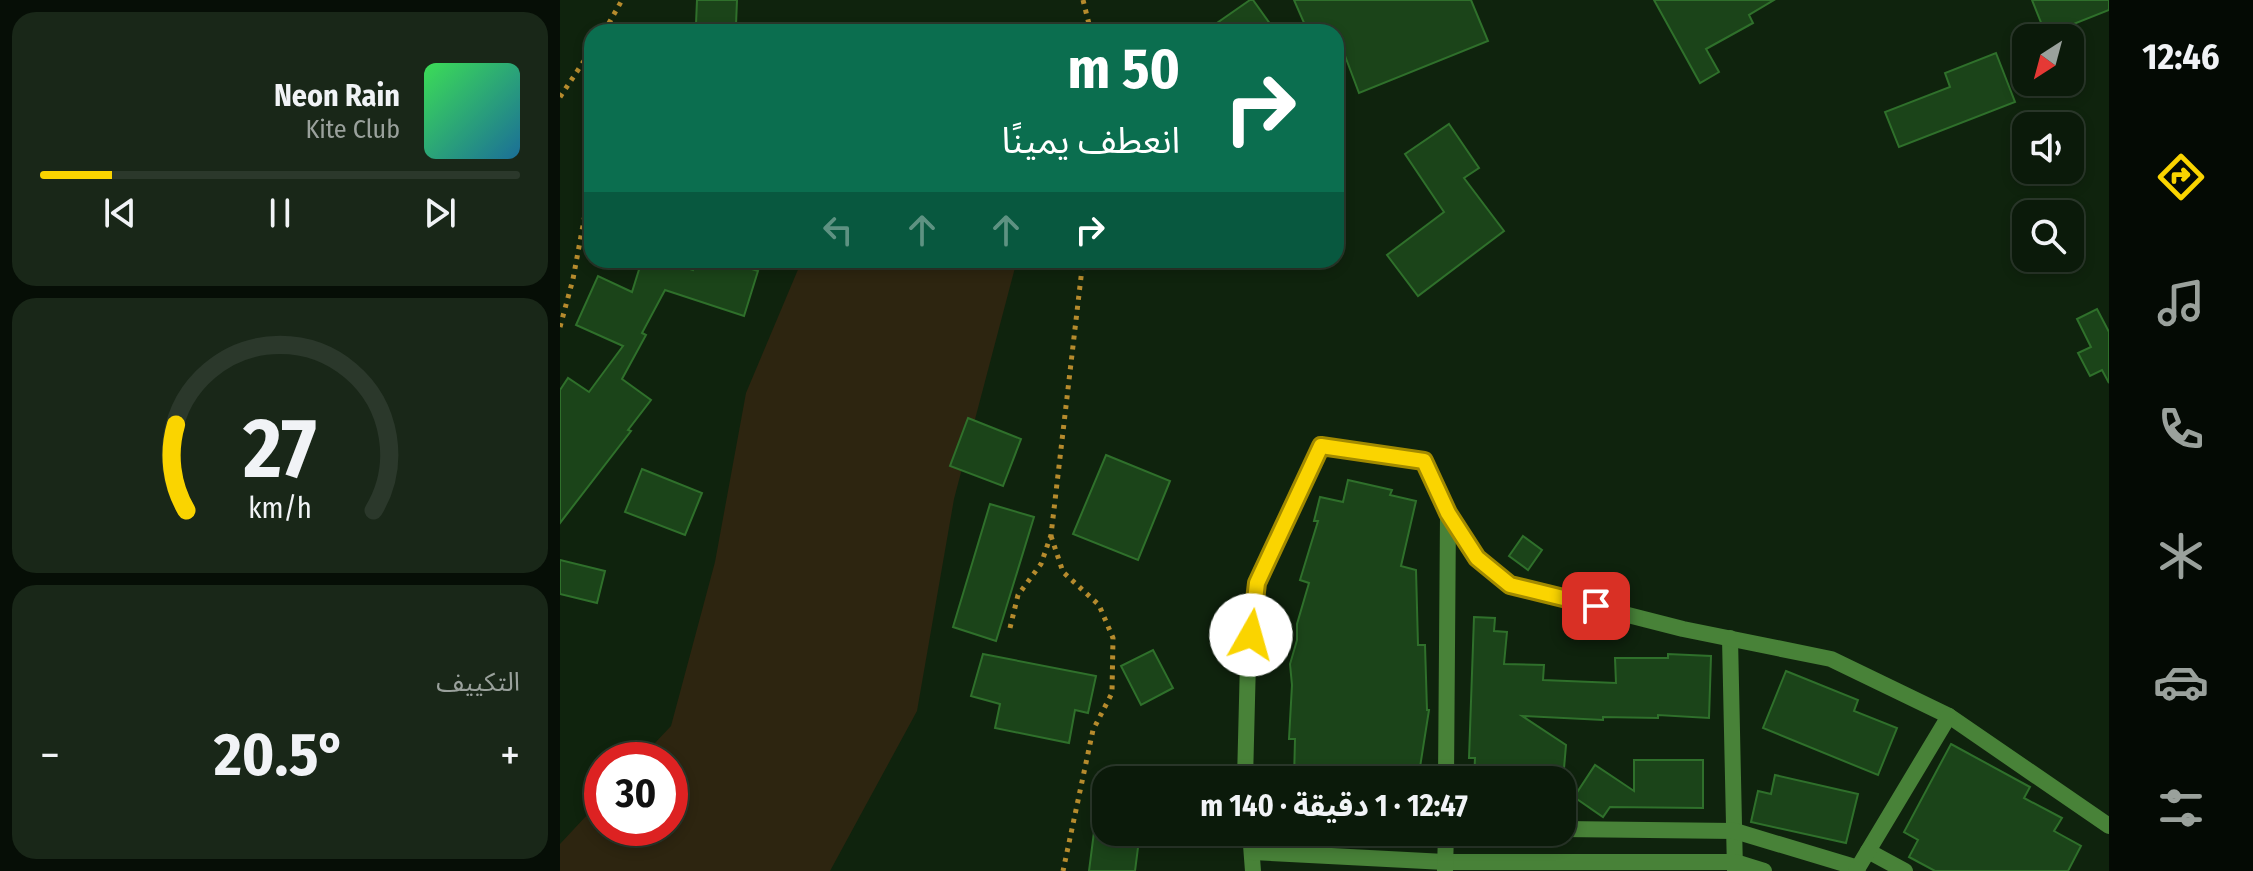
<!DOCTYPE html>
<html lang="ar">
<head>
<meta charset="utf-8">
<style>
	:root { --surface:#0b1a0a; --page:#192718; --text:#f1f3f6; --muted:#9aa19c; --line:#2b382b; --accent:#fad400 }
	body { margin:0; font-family:"Fira Sans Condensed","Noto Sans Arabic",sans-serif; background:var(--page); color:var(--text); direction:rtl; height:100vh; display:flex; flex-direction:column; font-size:30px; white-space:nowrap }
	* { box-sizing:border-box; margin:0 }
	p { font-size:26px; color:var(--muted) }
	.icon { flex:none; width:44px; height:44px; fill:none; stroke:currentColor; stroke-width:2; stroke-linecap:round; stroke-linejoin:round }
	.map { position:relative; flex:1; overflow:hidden; direction:ltr }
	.details { display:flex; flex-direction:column; gap:12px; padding:12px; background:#060e06; width:560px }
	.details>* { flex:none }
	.banner { position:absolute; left:24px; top:24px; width:760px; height:244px; border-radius:24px; box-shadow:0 4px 12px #0003,0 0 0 2px var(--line); direction:rtl; background:#0b6e4f; color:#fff; overflow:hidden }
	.needle { width:52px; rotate:216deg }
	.controls { position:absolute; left:1452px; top:24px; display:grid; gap:16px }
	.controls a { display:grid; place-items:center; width:72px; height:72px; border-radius:16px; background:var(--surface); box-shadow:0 4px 12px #0003,0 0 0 2px var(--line); font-size:40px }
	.speed { position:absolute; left:24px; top:742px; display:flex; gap:16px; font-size:40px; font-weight:700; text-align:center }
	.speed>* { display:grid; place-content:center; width:104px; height:104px; border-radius:50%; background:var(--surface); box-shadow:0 4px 12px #0003,0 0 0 2px var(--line); line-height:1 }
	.speed .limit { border:12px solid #d22; background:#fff; color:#111 }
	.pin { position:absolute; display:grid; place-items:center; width:68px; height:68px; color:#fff; margin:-34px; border-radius:16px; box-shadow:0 4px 12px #0006 }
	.me { position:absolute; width:88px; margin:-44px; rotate:7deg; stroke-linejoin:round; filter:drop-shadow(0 0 6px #0008) }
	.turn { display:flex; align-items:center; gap:28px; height:168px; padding:0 32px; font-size:36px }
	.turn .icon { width:104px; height:104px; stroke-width:2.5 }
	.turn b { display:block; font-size:56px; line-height:68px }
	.lanes { display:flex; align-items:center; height:76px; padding:0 32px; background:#0003; justify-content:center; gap:40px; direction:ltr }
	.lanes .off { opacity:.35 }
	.big { font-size:60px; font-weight:700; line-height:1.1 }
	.details .card { flex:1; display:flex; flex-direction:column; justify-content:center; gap:12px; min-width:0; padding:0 28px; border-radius:24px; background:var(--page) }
	.details .dial { align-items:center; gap:0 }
	.dial svg { height:208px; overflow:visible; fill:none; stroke:var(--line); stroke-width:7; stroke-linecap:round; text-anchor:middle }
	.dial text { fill:var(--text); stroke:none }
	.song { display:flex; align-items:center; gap:24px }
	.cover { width:96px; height:96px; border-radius:12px; background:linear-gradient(135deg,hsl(130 70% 55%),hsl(200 70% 35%)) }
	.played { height:8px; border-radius:4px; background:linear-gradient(90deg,var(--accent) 15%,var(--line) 15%) }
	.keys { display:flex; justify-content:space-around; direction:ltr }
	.heat { display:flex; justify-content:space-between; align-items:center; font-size:44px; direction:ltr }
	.trip { position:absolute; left:532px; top:766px; width:484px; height:80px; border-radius:24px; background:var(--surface); box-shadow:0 4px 12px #0003,0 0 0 2px var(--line); font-weight:700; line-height:80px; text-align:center; direction:rtl }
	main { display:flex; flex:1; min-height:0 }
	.tab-bar { display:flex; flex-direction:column; width:144px; justify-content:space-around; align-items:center; background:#040a04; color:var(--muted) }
	.tab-bar .icon { width:56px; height:56px }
	.tab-bar .selected { color:var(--accent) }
	.tab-bar b { font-size:36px; color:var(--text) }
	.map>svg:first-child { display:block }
	.green { fill:#2d2510 }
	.building { fill:#1b4419; stroke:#2f702b; stroke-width:2 }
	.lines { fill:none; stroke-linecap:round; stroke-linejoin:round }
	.path { stroke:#b68b2d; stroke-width:5; stroke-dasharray:4 6; stroke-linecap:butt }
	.minor { stroke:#488238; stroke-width:16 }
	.route-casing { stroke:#a28a00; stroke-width:20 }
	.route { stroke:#fad400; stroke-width:14 }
</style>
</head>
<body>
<main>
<nav class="tab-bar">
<b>12:46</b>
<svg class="icon selected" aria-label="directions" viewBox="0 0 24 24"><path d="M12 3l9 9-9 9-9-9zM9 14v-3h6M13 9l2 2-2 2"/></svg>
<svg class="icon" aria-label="music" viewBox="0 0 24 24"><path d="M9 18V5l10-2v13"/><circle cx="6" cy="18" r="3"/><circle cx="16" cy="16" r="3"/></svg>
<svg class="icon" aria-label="phone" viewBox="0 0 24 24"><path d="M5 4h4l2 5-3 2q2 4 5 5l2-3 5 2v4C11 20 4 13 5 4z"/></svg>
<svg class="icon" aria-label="climate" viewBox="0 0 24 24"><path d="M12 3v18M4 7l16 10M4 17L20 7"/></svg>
<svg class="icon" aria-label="car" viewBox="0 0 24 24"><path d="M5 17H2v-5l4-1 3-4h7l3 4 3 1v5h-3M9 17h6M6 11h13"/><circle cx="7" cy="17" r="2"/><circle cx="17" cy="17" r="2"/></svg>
<svg class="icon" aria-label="filters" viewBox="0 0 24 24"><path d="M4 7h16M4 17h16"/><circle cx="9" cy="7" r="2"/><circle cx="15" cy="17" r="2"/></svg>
</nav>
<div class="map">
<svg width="1549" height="871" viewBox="0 0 1549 871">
	<rect width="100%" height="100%" fill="#0f230d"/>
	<path class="green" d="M242,260H457L394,499L357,711L270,871H0V844L42,799V828H110V760H79L111,726L155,562L186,393Z"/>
	<g class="building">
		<path d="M137,0H177L176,25L136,24Z"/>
		<path d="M690,0H693L716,32H644Z"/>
		<path d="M734,0H911L928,41L799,93L776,32H748Z"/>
		<path d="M1094,0H1214L1189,15L1193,23L1146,49L1159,72L1140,83Z"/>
		<path d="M1472,0H1549V10L1486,35Z"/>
		<path d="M1436,53L1455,102L1339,147L1325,112L1390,87L1385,73Z"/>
		<path d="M889,124L919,168L904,178L944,231L858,296L827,255L884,212L845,154Z"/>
		<path d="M82,260H101L133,270L136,260H164L198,271L184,316L105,290L82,333L86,335L62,379L91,400L68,430L71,431L0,523V390L8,378L29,392L63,346L16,325L38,276L72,292Z"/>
		<path d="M1537,309L1549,332V383L1542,370L1530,376L1518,353L1531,347L1517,319Z"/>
		<path d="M408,418L461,439L443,486L390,466Z"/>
		<path d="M546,455L610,481L578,560L513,534Z"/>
		<path d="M82,469L142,493L125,535L65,512Z"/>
		<path d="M788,480L832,490L830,495L856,501L841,566L856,570L858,645H865L867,710H869L858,780H734L735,739H729L732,685L730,664L737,640V624L749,583L740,580L758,521H754L760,497L783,502Z"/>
		<path d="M430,504L474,517L436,641L393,627Z"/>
		<path d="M963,536L982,550L968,570L949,556Z"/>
		<path d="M0,560L45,571L37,603L0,594Z"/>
		<path d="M914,617L935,618L934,631L947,632L944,664L984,665L983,680L1056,683L1055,658H1108V654L1151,656L1149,718L1098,715V718L1043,717V720L962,716L1006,745L1003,780H914L915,758H909Z"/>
		<path d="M593,650L613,688L581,705L561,666Z"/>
		<path d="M423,654L536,676L528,713L515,710L509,743L435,728L440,704L411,696Z"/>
		<path d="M1226,671L1298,700L1294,711L1337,728L1318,775L1203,728Z"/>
		<path d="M1391,744L1470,787L1464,798L1502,818L1494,831L1521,846L1508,871H1375L1349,857L1358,840L1344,832Z"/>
		<path d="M1074,760H1143V808L1050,807L1043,817L1014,797L1035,765L1074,791Z"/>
		<path d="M1215,775L1298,794L1286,843L1191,822L1198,791L1211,794Z"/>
		<path d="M534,832H580L575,871H529Z"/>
	</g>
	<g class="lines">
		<g class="path">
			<path d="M523,0L531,32"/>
			<path d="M44,32L62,0"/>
			<path d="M0,97L32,49"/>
			<path d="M0,327L13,279L32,177"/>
			<path d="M491,536L503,572L539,605L553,638L552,693L533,730L503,871"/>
			<path d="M450,628L458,595L481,564L491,535L523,260"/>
		</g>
		<g class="minor">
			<path d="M1170,638L1175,871"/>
			<path d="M685,780L688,661L697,583L761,446L864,461L888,513L917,558L950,585L1123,629L1271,659L1389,716L1549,826"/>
			<path d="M886,780L888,515"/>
			<path d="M1002,829L1175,831L1298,868"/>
			<path d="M690,832L693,871"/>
			<path d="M1308,851L1345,871"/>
			<path d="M693,852L885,862H1175L1204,871"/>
			<path d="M885,870L886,832"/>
			<path d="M1296,871L1389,716"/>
		</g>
	</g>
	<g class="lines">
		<g class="route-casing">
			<path id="route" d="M691,635L697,583L761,446L864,461L888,513L917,558L950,585L1036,606"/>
		</g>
		<use href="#route" class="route"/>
	</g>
</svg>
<div class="controls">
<a><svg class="needle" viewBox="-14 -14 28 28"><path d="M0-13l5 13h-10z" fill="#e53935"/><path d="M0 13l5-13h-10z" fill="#9aa19c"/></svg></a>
<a><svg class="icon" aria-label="sound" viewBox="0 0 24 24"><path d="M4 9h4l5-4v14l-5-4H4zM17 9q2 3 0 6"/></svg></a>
<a><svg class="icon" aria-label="search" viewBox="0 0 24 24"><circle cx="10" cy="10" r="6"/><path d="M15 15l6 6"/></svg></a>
</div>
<div class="speed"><div class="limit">30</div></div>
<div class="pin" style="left:1036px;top:606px;background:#d93025"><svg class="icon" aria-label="arrive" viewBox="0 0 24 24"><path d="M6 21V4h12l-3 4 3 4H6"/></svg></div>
<svg class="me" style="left:691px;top:635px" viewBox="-20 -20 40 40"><circle r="19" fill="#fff"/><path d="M0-13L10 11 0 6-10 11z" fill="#fad400"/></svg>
<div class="trip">12:47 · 1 دقيقة · 140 m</div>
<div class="banner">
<div class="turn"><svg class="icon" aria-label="right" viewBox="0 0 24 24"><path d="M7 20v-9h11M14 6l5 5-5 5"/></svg><div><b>50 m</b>انعطف يمينًا</div></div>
<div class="lanes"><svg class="icon off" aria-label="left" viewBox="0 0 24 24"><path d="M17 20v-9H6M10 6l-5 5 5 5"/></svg><svg class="icon off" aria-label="ahead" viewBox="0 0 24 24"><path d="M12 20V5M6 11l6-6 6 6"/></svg><svg class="icon off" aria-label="ahead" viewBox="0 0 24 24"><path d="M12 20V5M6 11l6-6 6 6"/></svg><svg class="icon" aria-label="right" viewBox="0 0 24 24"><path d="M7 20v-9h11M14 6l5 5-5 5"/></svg></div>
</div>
</div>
<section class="details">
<div class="card">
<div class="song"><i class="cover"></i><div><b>Neon Rain</b><p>Kite Club</p></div></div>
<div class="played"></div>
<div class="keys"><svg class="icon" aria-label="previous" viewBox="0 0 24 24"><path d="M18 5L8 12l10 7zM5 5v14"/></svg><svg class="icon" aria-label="pause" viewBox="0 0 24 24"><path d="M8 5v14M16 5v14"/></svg><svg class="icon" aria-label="next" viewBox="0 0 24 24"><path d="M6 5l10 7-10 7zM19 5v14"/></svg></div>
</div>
<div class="card dial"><svg viewBox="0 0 100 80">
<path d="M14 69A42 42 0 1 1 86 69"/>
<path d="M14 69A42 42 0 0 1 10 36" stroke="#fad400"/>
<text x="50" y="56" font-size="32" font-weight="700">27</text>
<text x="50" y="72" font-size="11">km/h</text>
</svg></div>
<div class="card"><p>التكييف</p>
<div class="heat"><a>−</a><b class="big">20.5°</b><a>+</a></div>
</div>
</section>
</main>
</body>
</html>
